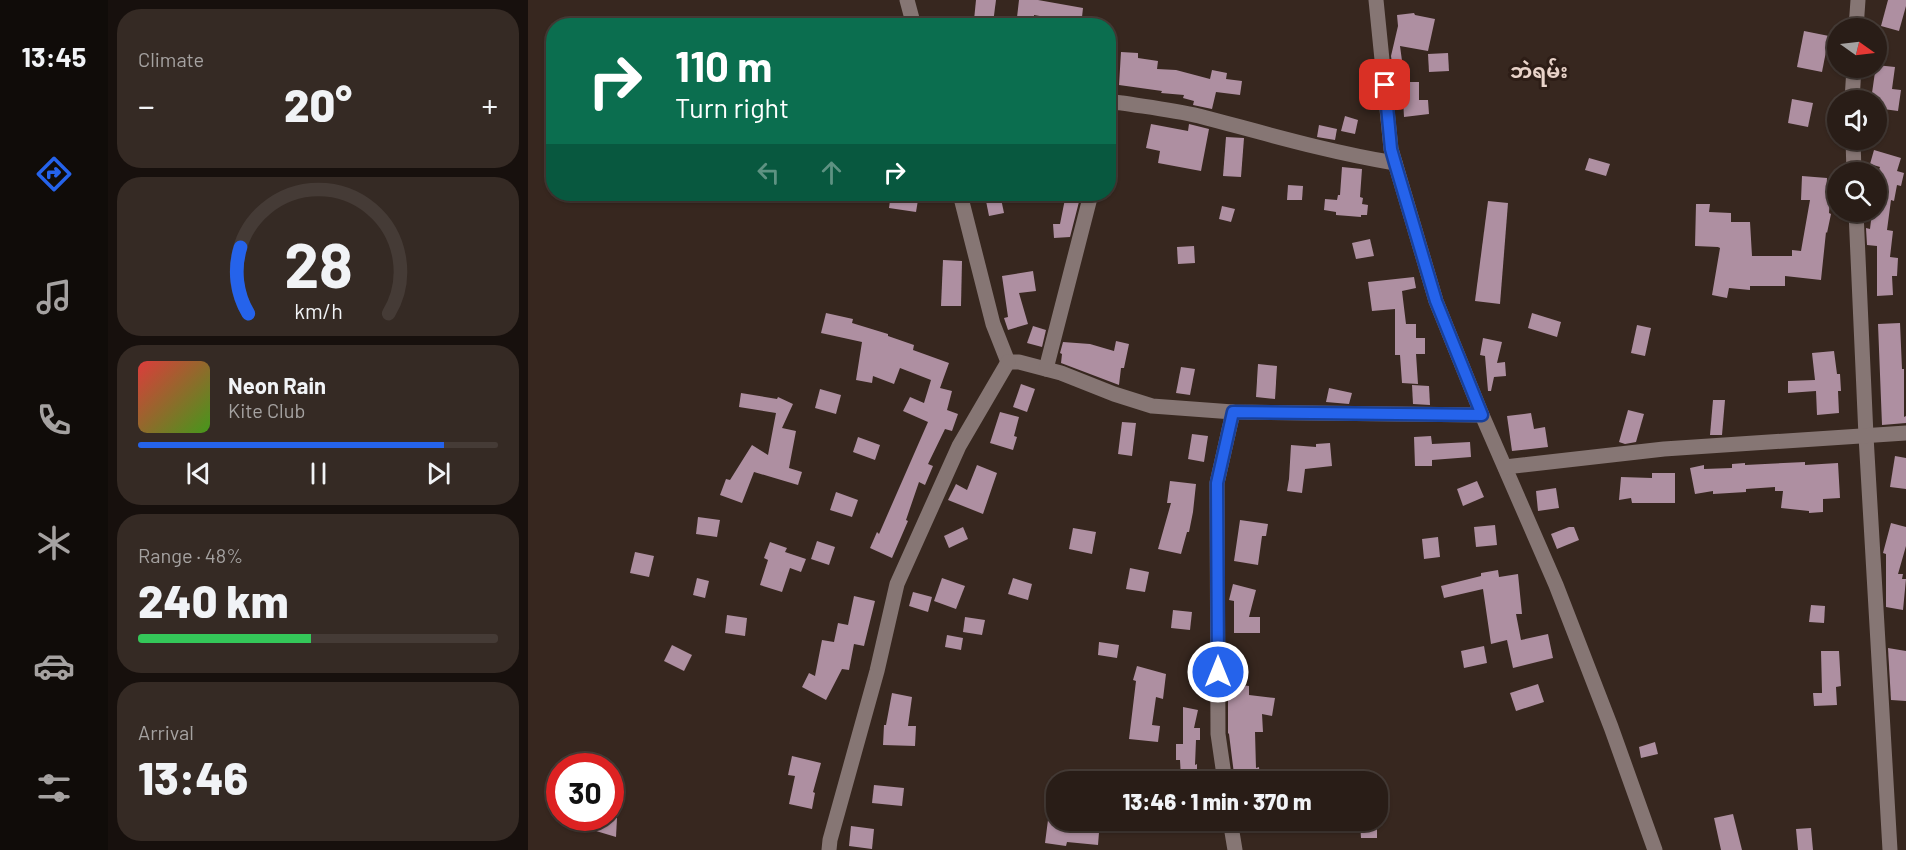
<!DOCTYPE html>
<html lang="en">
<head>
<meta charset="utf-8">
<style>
	:root { --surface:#291d17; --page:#352a24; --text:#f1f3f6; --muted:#a5a2a1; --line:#453b36; --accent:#2563eb }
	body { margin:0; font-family:Barlow,"Noto Sans Myanmar",sans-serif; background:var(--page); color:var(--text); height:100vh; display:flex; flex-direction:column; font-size:22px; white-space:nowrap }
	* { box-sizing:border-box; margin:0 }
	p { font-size:20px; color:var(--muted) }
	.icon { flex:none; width:33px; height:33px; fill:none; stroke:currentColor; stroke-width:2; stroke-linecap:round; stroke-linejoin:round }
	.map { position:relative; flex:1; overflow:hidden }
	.side { display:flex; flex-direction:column; gap:9px; padding:9px; background:#17100d; width:420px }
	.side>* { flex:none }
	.guide { position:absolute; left:18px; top:18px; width:570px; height:183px; border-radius:24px; box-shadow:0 2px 4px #0004,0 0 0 2px var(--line); background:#0b6e4f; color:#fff; overflow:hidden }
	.needle { width:39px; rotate:104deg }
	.buttons { position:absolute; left:1299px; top:18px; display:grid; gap:12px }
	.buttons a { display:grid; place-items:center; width:60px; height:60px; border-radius:50%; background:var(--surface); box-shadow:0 2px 4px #0004,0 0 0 2px var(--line); font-size:30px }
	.speed { position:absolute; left:18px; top:753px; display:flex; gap:12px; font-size:30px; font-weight:700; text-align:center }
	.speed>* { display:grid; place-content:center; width:78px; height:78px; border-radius:50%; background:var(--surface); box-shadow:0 2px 4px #0004,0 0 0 2px var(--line); line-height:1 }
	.speed .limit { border:9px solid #d22; background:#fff; color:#111 }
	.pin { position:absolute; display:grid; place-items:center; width:51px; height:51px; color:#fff; margin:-26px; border-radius:12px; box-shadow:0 3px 9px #0006 }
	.me { position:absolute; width:66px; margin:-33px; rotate:0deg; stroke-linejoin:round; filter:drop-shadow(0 0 4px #0008) }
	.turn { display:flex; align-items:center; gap:21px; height:126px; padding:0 30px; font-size:27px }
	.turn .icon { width:78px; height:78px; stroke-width:2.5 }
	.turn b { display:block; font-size:42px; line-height:51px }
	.lanes { display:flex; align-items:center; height:57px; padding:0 30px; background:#0003; justify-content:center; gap:30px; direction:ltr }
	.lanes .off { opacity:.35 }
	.big { font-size:45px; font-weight:800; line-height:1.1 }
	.side .tile { flex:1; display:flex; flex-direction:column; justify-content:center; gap:9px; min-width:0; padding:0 21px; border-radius:24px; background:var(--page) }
	.side .dial { align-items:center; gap:0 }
	.dial svg { height:156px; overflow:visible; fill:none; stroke:var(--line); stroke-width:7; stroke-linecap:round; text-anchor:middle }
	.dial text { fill:var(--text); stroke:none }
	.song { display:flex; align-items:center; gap:18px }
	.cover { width:72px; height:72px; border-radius:9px; background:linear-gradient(135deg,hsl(0 70% 55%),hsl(100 70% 35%)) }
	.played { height:6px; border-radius:3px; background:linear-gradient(90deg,var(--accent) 85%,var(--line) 85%) }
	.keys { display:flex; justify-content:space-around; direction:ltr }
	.heat { display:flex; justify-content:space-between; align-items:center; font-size:33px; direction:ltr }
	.charge { height:9px; border-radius:4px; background:linear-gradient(90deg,#34c759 48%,var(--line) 0) }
	.trip { position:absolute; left:518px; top:771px; width:342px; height:60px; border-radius:24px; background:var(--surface); box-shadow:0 2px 4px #0004,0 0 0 2px var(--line); font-weight:800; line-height:60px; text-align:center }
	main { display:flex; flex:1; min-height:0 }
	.menu { display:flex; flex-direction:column; width:108px; justify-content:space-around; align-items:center; background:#100c09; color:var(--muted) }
	.menu .icon { width:42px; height:42px }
	.menu .on { color:var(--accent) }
	.menu b { font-size:27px; color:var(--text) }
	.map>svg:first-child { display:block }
	.building { fill:#ae8fa1 }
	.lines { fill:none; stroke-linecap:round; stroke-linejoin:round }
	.minor { stroke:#867674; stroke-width:15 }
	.route-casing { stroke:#184099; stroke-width:15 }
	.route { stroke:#2563eb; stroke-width:10 }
	.labels { text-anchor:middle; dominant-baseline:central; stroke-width:6; stroke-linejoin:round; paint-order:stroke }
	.quarter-label { font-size:20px; font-weight:bold; fill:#e9d3c9; stroke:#2d1d16 }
</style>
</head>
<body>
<main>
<nav class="menu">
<b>13:45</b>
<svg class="icon on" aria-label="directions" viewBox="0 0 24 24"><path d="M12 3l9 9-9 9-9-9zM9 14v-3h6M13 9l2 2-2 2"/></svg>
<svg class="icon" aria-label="music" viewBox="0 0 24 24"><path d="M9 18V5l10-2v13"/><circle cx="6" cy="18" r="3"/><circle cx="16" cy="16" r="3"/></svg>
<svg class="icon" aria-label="phone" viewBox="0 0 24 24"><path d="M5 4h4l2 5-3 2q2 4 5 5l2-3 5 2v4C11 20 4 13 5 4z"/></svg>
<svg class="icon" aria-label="climate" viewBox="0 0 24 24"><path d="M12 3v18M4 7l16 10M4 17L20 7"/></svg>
<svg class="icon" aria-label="car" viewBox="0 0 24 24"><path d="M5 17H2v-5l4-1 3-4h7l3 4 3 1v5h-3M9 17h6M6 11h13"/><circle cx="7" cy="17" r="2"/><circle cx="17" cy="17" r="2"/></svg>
<svg class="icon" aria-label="filters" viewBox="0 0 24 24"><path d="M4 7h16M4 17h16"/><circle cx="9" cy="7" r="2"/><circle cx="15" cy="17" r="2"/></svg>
</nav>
<section class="side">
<div class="tile"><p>Climate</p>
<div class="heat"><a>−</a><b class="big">20°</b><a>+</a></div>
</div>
<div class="tile dial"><svg viewBox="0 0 100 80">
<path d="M14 69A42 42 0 1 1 86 69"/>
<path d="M14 69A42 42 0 0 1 10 35" stroke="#2563eb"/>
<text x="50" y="56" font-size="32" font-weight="700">28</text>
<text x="50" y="72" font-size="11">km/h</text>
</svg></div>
<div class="tile">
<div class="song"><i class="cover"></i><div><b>Neon Rain</b><p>Kite Club</p></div></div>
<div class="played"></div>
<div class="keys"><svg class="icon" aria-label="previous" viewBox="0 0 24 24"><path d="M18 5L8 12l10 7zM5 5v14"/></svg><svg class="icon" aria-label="pause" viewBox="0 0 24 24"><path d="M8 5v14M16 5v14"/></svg><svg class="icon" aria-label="next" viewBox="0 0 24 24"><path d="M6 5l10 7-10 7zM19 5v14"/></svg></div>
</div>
<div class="tile"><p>Range · 48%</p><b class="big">240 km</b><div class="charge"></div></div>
<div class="tile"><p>Arrival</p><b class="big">13:46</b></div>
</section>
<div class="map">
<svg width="1378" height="850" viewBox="0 0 1378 850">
	<rect width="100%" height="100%" fill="#37271f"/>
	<g class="building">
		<path d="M448,0H468L465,23L446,20Z"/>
		<path d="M491,0H510L555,8L553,26H539L540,21L506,15V17H501L500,26H488Z"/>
		<path d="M1360,0H1378V6L1371,31L1353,26Z"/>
		<path d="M886,13L887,15L907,19L900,51L872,46L875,68L865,70L863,56L870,26L869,15Z"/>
		<path d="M1276,31L1301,36L1294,72L1269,67Z"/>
		<path d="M593,52L610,53V58L630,61L629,69L648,70L682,79L684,70L699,73L698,79L714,81L712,95L688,92L684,109L665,105L666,101L655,98L656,95L633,93L634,91L591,85Z"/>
		<path d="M920,53L921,71L901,72L900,54Z"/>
		<path d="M1348,65L1367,67L1364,89L1373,90L1370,111L1348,108V100H1343Z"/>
		<path d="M874,82H891V100H900L901,114L876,117Z"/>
		<path d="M1264,99L1285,103L1280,127L1260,123Z"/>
		<path d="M817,116L830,120L827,134L813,131Z"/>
		<path d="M623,124L660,131L661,124L681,129L673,171L630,163L632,151L618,148Z"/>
		<path d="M791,125L809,129L807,140L789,137Z"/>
		<path d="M698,137L716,138L713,177L695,176Z"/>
		<path d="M1346,150L1373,158L1369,171L1376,173L1373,186L1369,185L1366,201L1363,200L1359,230L1365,231L1362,257L1370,258L1369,276H1364L1365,295L1349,296V246L1339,245L1338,228L1342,229L1344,212H1348V178L1352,167L1342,164Z"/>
		<path d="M1061,158L1082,164L1078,176L1057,170Z"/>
		<path d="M814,167L834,169L832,197L835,198L834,204L840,205L839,215H833V217L808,215V212L796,210L797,199L809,200L810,195H812Z"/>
		<path d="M1274,176L1299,178L1298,197L1302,198L1301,213L1303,214L1299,233L1298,232L1293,280L1257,276V286H1222V290L1201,288L1199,298L1184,295L1192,248L1190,247L1167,246L1168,204H1182L1181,212L1203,213V222H1222L1224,256H1264V250L1273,251L1282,200H1273Z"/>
		<path d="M760,185L775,186L774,200H759Z"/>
		<path d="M363,194H391L388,212L361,208Z"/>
		<path d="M472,194L476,213L461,216L457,196Z"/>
		<path d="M538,194H553L542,237L526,238L525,224H532Z"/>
		<path d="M960,201L980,203L972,304L947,301Z"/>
		<path d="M694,206L707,209L703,222L691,219Z"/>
		<path d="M842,239L846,256L828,259L824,243Z"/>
		<path d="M666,246L667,263L650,264L649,247Z"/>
		<path d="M415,260L434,261L433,306H413Z"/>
		<path d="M505,271L508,291L491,293L500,324L480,330L476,318L480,317L474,276Z"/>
		<path d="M886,277L888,288L874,291L878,324H888V338H897V354H888L890,384L874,383L872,355H867V309L844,311L840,282Z"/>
		<path d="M298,313L325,319L324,323L360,334V336L386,345L385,350L421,363L412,388L424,391L419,410L430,414L424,431L417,429L400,464L405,466L397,485L391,482L378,520L380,521L364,558L342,548L349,532L351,534L400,422L375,411L382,397L396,403L403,380L372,368L366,384L345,376L344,383L328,380L334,342L293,333Z"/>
		<path d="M1004,313L1033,322L1029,337L1000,328Z"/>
		<path d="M1372,323L1374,369H1376V417L1378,416V423L1354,425L1350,324Z"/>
		<path d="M1109,325L1123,328L1117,356L1103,353Z"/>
		<path d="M505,326L518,330L514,347L499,343Z"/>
		<path d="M955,338L974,342L969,363L977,362L978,376L966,377L963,391H960L957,356L952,355Z"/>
		<path d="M588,341L601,344L596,368H593L591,385L533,363L534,354L532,353L535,342L562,344L586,351Z"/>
		<path d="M1306,351L1309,374H1312L1313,391H1310L1311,413L1289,415L1288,391L1260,393V381L1287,380L1284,353Z"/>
		<path d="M730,364L749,366L747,399L728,397Z"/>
		<path d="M653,367L667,369L662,395L648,393Z"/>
		<path d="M493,384L507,389L499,412L485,407Z"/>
		<path d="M884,385L901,386L902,405L885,404Z"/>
		<path d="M801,388L824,393L821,404L798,402Z"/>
		<path d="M292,389L313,395L308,414L287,408Z"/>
		<path d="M213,393L249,399L250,397L265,404L254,428L268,431L261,468L274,472L270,485L226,472L214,503L192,495L198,479L202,480L224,445L240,455L248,413L211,407Z"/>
		<path d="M1185,400H1197L1194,435H1182Z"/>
		<path d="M1100,410L1116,414L1108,442L1097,444L1091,442Z"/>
		<path d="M472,412L491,417L486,436L489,437L485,450L462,443Z"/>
		<path d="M1003,413L1006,429L1017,427L1020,447L984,451L979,416Z"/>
		<path d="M594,422L608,423L604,456L590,454Z"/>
		<path d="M664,434L680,436L676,462L660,459Z"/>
		<path d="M903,436L904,444L942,442L943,457L904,460V466H887L886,437Z"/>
		<path d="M330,437L352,445L347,460L325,452Z"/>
		<path d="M802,443L804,466L777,469L774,493L759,491L761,479L763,445L788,447V444Z"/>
		<path d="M1367,456L1378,458V489L1362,487Z"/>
		<path d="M1277,462V465L1310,463L1312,498L1295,499V512L1281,513V511L1253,508L1255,491H1247V487L1218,489V492L1185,494V491L1167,494L1162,468L1176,465V469L1204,468V464L1217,463V465Z"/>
		<path d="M449,465L469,473L455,514L420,500L428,484L439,490Z"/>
		<path d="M1124,473H1147V503H1104L1103,498L1091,500L1093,477L1124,478Z"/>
		<path d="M642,481L668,484L665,512L661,532H659L653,554L630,549L643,503H639Z"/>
		<path d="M949,481L956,497L935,506L929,489Z"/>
		<path d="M1028,488L1031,508L1010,511L1008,491Z"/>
		<path d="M308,492L330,500L324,517L302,510Z"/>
		<path d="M170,517L192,520L189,537L168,534Z"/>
		<path d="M712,520L740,524L738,536H734L730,565L706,561Z"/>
		<path d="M1363,523L1378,527V546L1370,574H1375L1374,579H1378L1375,610L1358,607V554L1355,553Z"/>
		<path d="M967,525L969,545L948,547L946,527Z"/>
		<path d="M435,527L440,539L421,548L416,536Z"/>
		<path d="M1041,527H1046L1051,540L1029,549L1023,534Z"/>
		<path d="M545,528L568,532L564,554L541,549Z"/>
		<path d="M910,537L912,557L896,559L894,539Z"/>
		<path d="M289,541L307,547L301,565L283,559Z"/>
		<path d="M242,542L259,548L257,552L278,559L273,572L262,568L254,592L232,585L240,560L236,558Z"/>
		<path d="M107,552L126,556L121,577L102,573Z"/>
		<path d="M602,568L621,572L617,592L598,589Z"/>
		<path d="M970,570L971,577L990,574L994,614H988L993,640L1020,634L1025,658L985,668L979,640L963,644L955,589L916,598L913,586L953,576V573Z"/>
		<path d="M169,578L181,581L177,598L165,595Z"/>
		<path d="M414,578L437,586L428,609L406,601Z"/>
		<path d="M485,578L504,584L500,600L480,594Z"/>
		<path d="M705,584L728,590L721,617H732V633H706V601L701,600Z"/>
		<path d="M385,592L404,597L400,612L381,606Z"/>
		<path d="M326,596L347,601L336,646L326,644L321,670L314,669L298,700L274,687L281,673L287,676L294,640L306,642L310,623L320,625Z"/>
		<path d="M1283,605L1297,606L1296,623L1281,622Z"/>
		<path d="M645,610L664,612L662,630L643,628Z"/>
		<path d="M199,615L219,618L217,636L197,633Z"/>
		<path d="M437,617L457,620L454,635L435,632Z"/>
		<path d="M419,635L435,638L433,650L417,647Z"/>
		<path d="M571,642L591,645L589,658L570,655Z"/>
		<path d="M144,645L164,655L156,671L136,661Z"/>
		<path d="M956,646L959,663L936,668L933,651Z"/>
		<path d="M1360,648L1378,651V701L1363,700Z"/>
		<path d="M1293,651H1311L1313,686L1308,687L1309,705L1286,706L1285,693H1294Z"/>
		<path d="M609,666L638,674L635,699L628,697L624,725L632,726L630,742L601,739L608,681L605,680Z"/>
		<path d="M705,684L721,686V695L747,698L744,716L734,714L735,732H727L728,768L731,767L732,780L707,782L701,734L700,733V699H704Z"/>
		<path d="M1010,684L1016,702L988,711L982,693Z"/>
		<path d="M364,693L384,697L380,726H388L387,746L355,745L356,725H358Z"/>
		<path d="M655,707L670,710L666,728H672V740H668L667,765L669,764V777L653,778L652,760H648V744H655Z"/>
		<path d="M1127,742L1130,754L1113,758L1111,747Z"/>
		<path d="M264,756L293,763L285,792L287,793L284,809L261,804L267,776L260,775Z"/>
		<path d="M346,785L376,788L374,806L344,803Z"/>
		<path d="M1205,814L1214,850H1193L1186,818Z"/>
		<path d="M69,818H89L88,837L68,831Z"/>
		<path d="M520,820H572L570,845L539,842L538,846L517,843Z"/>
		<path d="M832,820H849V838H833Z"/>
		<path d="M323,826L346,829L344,849L321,846Z"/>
		<path d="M1283,828L1285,850H1270L1268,829Z"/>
	</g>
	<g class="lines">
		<g class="minor">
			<path d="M379,0L386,26"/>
			<path d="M848,0L863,149L908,301L954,415L1028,585L1083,727L1127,850"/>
			<path d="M1328,28L1330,0"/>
			<path d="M1324,100L1326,68"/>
			<path d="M580,113L585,102L594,103C619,107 645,110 671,116C736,133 800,152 867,163"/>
			<path d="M1325,140L1326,172"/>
			<path d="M432,194L465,324L480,362H491L533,373L586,394L624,406L705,412L954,415"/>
			<path d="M1328,212L1338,436L1362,850"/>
			<path d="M518,369L563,194"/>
			<path d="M977,467L1136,449L1378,433"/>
			<path d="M697,782L690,734L689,483L705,412"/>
			<path d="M702,820L707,850"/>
			<path d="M301,850L302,840L349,671L369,584L431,446L480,362"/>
		</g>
	</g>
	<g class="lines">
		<g class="route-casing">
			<path id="route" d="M690,672L689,483L705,412L954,415L908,301L867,163L863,149L857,85"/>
		</g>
		<use href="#route" class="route"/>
	</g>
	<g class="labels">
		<g class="quarter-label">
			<text x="1011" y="70">ဘဲရမ်း</text>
		</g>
	</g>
</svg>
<div class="buttons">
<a><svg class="needle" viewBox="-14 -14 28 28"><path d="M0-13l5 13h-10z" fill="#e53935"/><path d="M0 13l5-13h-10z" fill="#a5a2a1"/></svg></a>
<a><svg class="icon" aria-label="sound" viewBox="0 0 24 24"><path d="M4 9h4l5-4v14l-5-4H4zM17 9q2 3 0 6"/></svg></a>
<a><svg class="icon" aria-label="search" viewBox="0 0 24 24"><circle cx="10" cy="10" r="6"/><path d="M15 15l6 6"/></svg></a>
</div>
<div class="speed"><div class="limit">30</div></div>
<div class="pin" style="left:857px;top:85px;background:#d93025"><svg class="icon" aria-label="arrive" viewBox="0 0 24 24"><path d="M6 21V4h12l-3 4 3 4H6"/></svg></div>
<svg class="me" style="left:690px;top:672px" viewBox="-20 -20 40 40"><circle r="17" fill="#2563eb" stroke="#fff" stroke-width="3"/><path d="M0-11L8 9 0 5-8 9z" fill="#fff"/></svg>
<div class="trip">13:46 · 1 min · 370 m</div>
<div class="guide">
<div class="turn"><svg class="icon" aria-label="right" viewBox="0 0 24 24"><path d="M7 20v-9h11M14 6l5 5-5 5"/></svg><div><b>110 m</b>Turn right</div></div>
<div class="lanes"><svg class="icon off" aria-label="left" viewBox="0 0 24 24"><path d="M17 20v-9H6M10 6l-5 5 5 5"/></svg><svg class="icon off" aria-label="ahead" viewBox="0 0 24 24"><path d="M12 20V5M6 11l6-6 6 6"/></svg><svg class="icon" aria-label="right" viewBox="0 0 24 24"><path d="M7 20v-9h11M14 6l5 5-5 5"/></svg></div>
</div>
</div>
</main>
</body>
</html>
